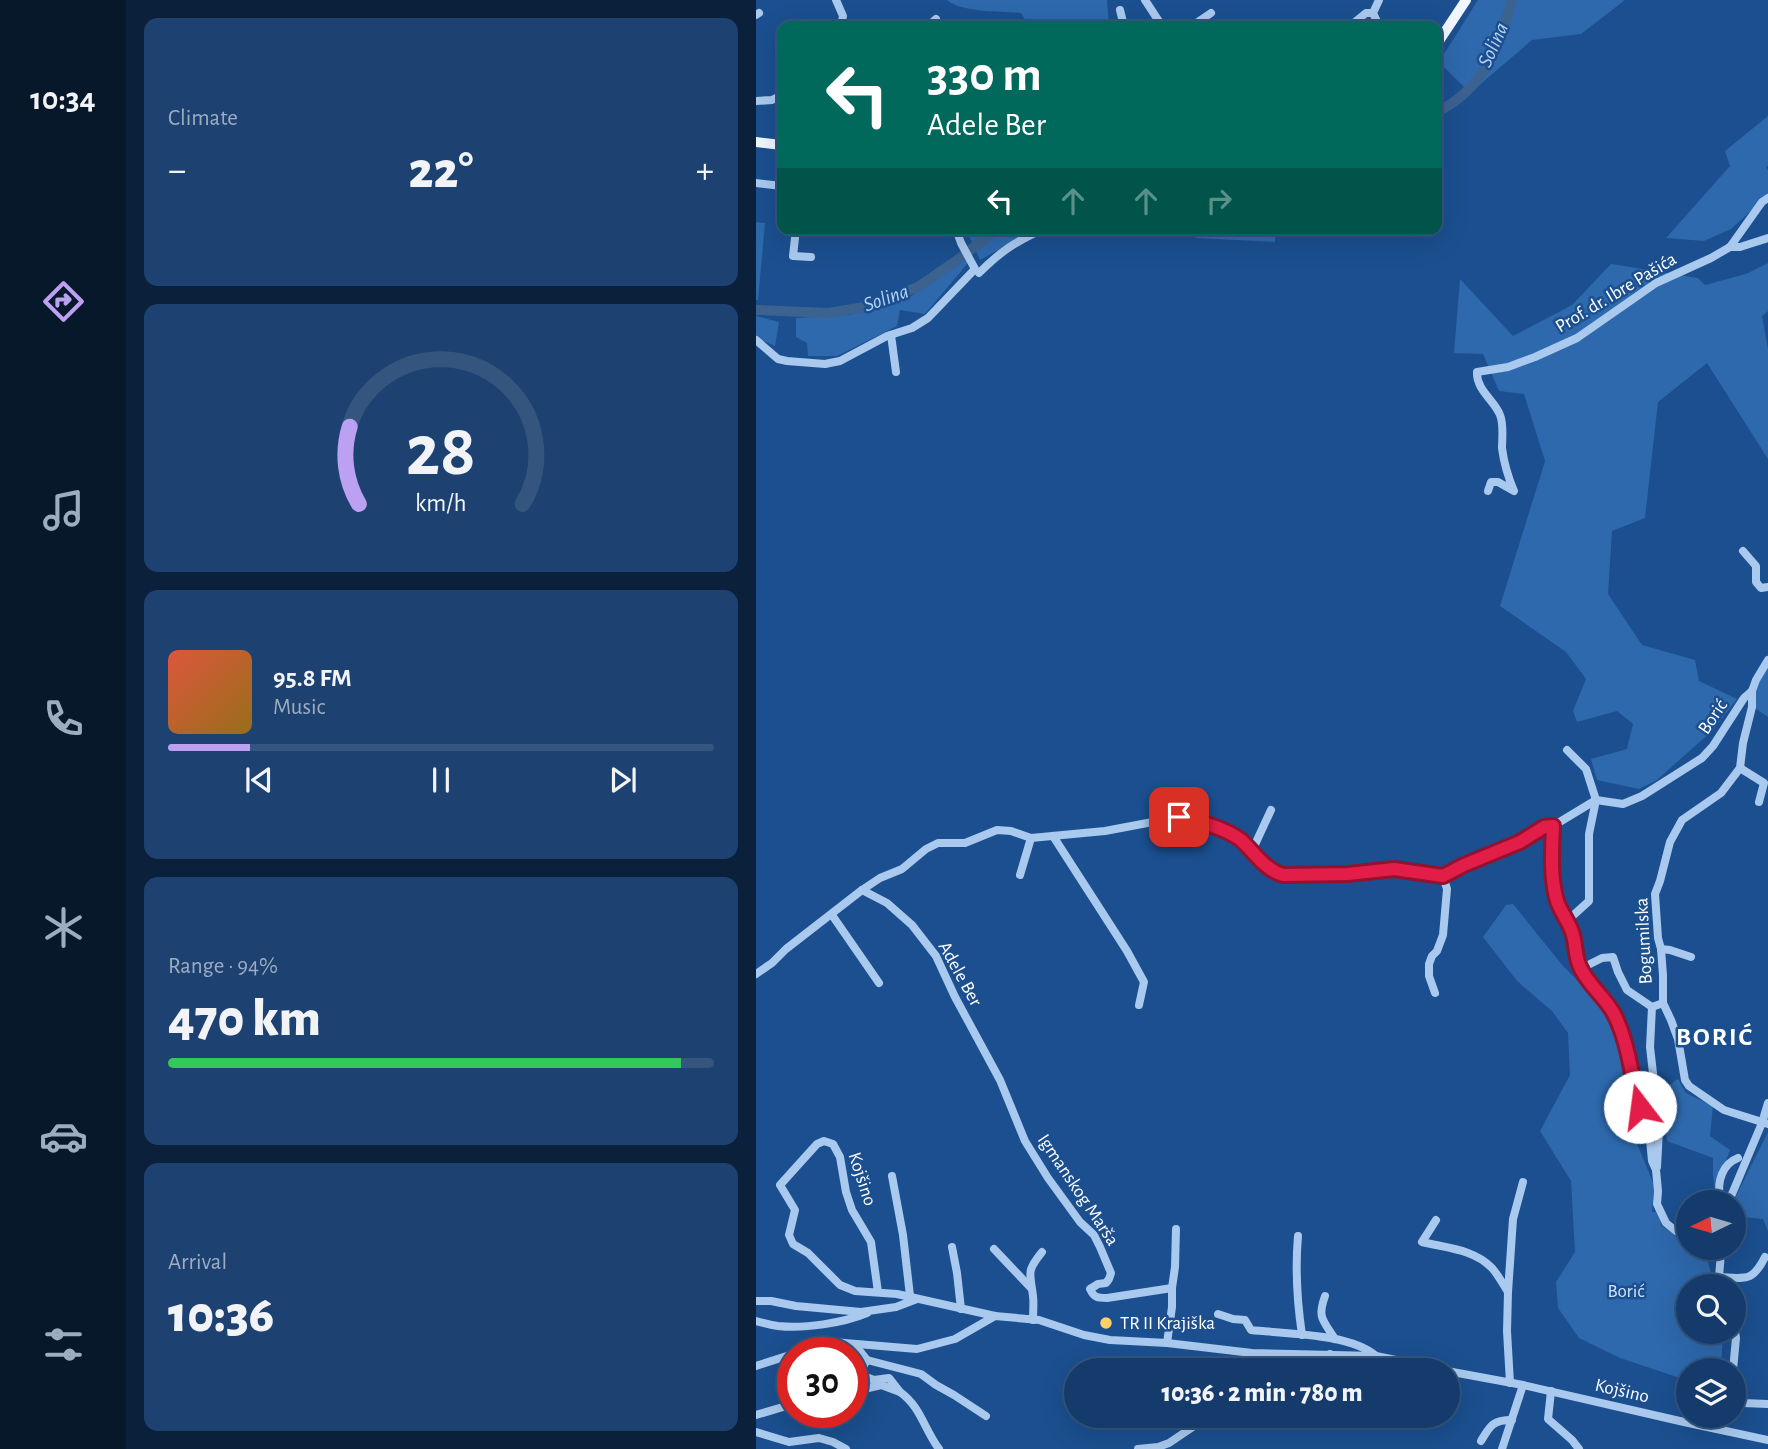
<!DOCTYPE html>
<html lang="en">
<head>
<meta charset="utf-8">
<style>
	:root { --surface:#143b6b; --page:#1d4271; --text:#f1f3f6; --muted:#9dadc1; --line:#33557e; --accent:#bca0f2 }
	body { margin:0; font-family:"Alegreya Sans",sans-serif; background:var(--page); color:var(--text); height:100vh; display:flex; flex-direction:column; font-size:26px; white-space:nowrap }
	* { box-sizing:border-box; margin:0 }
	p { font-size:23px; color:var(--muted) }
	.icon { flex:none; width:38px; height:38px; fill:none; stroke:currentColor; stroke-width:2; stroke-linecap:round; stroke-linejoin:round }
	.map { position:relative; flex:1; overflow:hidden }
	.panel { display:flex; flex-direction:column; gap:18px; padding:18px; background:#0b203b; width:630px }
	.panel>* { flex:none }
	.guide { position:absolute; left:21px; top:21px; width:665px; height:214px; border-radius:14px; box-shadow:0 7px 28px #0002,0 0 0 2px var(--line); background:#00695c; color:#fff; overflow:hidden }
	.needle { width:46px; rotate:265deg }
	.buttons { position:absolute; left:920px; top:1190px; display:grid; gap:14px }
	.buttons a { display:grid; place-items:center; width:70px; height:70px; border-radius:50%; background:var(--surface); box-shadow:0 7px 28px #0002,0 0 0 2px var(--line); font-size:35px }
	.speed { position:absolute; left:21px; top:1337px; display:flex; gap:14px; font-size:35px; font-weight:700; text-align:center }
	.speed>* { display:grid; place-content:center; width:91px; height:91px; border-radius:50%; background:var(--surface); box-shadow:0 7px 28px #0002,0 0 0 2px var(--line); line-height:1 }
	.speed .limit { border:10px solid #d22; background:#fff; color:#111 }
	.pin { position:absolute; display:grid; place-items:center; width:60px; height:60px; color:#fff; margin:-30px; border-radius:14px; box-shadow:0 4px 10px #0006 }
	.me { position:absolute; width:77px; margin:-38px; rotate:345deg; stroke-linejoin:round; filter:drop-shadow(0 0 5px #0008) }
	.turn { display:flex; align-items:center; gap:24px; height:147px; padding:0 35px; font-size:32px }
	.turn .icon { width:91px; height:91px; stroke-width:2.5 }
	.turn b { display:block; font-size:49px; line-height:60px }
	.lanes { display:flex; align-items:center; height:66px; padding:0 35px; background:#0003; justify-content:center; gap:35px; direction:ltr }
	.lanes .off { opacity:.35 }
	.big { font-size:52px; font-weight:800; line-height:1.1 }
	.panel .widget { flex:1; display:flex; flex-direction:column; justify-content:center; gap:10px; min-width:0; padding:0 24px; border-radius:14px; background:var(--page) }
	.panel .dial { align-items:center; gap:0 }
	.dial svg { height:182px; overflow:visible; fill:none; stroke:var(--line); stroke-width:7; stroke-linecap:round; text-anchor:middle }
	.dial text { fill:var(--text); stroke:none }
	.song { display:flex; align-items:center; gap:21px }
	.cover { width:84px; height:84px; border-radius:10px; background:linear-gradient(135deg,hsl(10 70% 55%),hsl(40 70% 35%)) }
	.played { height:7px; border-radius:4px; background:linear-gradient(90deg,var(--accent) 15%,var(--line) 15%) }
	.keys { display:flex; justify-content:space-around; direction:ltr }
	.heat { display:flex; justify-content:space-between; align-items:center; font-size:38px; direction:ltr }
	.charge { height:10px; border-radius:5px; background:linear-gradient(90deg,#34c759 94%,var(--line) 0) }
	.trip { position:absolute; left:308px; top:1358px; width:396px; height:70px; border-radius:35px; background:var(--surface); box-shadow:0 7px 28px #0002,0 0 0 2px var(--line); font-weight:800; line-height:70px; text-align:center }
	main { display:flex; flex:1; min-height:0 }
	.tab-bar { display:flex; flex-direction:column; width:126px; justify-content:space-around; align-items:center; background:#08182b; color:var(--muted) }
	.tab-bar .icon { width:49px; height:49px }
	.tab-bar .active { color:var(--accent) }
	.tab-bar b { font-size:32px; color:var(--text) }
	.map>svg:first-child { display:block }
	.green { fill:#2e69ad }
	.lines { fill:none; stroke-linecap:round; stroke-linejoin:round }
	.river { stroke:#3c6290; stroke-width:10 }
	.minor { stroke:#a9c9ee; stroke-width:8 }
	.major { stroke:#f0f6ff; stroke-width:10 }
	.route-casing { stroke:#92132f; stroke-width:18 }
	.route { stroke:#e11d48; stroke-width:12 }
	.poi-dot { fill:#ffd166; stroke:#1b4f8f; stroke-width:2.5 }
	.labels { text-anchor:middle; dominant-baseline:central; stroke-width:5; stroke-linejoin:round; paint-order:stroke }
	.street-label { font-size:19px; fill:#fff; stroke:#1b4f8f }
	.park-label { font-size:19px; fill:#cfe3fa; stroke:#1b4f8f }
	.poi-label { font-size:19px; fill:#fff; stroke:#1b4f8f; text-anchor:start }
	.water-label { font-size:21px; font-style:italic; fill:#b5d3f5; stroke:#1b4f8f }
	.district-label { font-size:26px; font-weight:bold; letter-spacing:2px; fill:#fff; stroke:#1b4f8f }
</style>
</head>
<body>
<main>
<nav class="tab-bar">
<b>10:34</b>
<svg class="icon active" aria-label="directions" viewBox="0 0 24 24"><path d="M12 3l9 9-9 9-9-9zM9 14v-3h6M13 9l2 2-2 2"/></svg>
<svg class="icon" aria-label="music" viewBox="0 0 24 24"><path d="M9 18V5l10-2v13"/><circle cx="6" cy="18" r="3"/><circle cx="16" cy="16" r="3"/></svg>
<svg class="icon" aria-label="phone" viewBox="0 0 24 24"><path d="M5 4h4l2 5-3 2q2 4 5 5l2-3 5 2v4C11 20 4 13 5 4z"/></svg>
<svg class="icon" aria-label="climate" viewBox="0 0 24 24"><path d="M12 3v18M4 7l16 10M4 17L20 7"/></svg>
<svg class="icon" aria-label="car" viewBox="0 0 24 24"><path d="M5 17H2v-5l4-1 3-4h7l3 4 3 1v5h-3M9 17h6M6 11h13"/><circle cx="7" cy="17" r="2"/><circle cx="17" cy="17" r="2"/></svg>
<svg class="icon" aria-label="filters" viewBox="0 0 24 24"><path d="M4 7h16M4 17h16"/><circle cx="9" cy="7" r="2"/><circle cx="15" cy="17" r="2"/></svg>
</nav>
<section class="panel">
<div class="widget"><p>Climate</p>
<div class="heat"><a>−</a><b class="big">22°</b><a>+</a></div>
</div>
<div class="widget dial"><svg viewBox="0 0 100 80">
<path d="M14 69A42 42 0 1 1 86 69"/>
<path d="M14 69A42 42 0 0 1 10 35" stroke="#bca0f2"/>
<text x="50" y="56" font-size="32" font-weight="700">28</text>
<text x="50" y="72" font-size="11">km/h</text>
</svg></div>
<div class="widget">
<div class="song"><i class="cover"></i><div><b>95.8 FM</b><p>Music</p></div></div>
<div class="played"></div>
<div class="keys"><svg class="icon" aria-label="previous" viewBox="0 0 24 24"><path d="M18 5L8 12l10 7zM5 5v14"/></svg><svg class="icon" aria-label="pause" viewBox="0 0 24 24"><path d="M8 5v14M16 5v14"/></svg><svg class="icon" aria-label="next" viewBox="0 0 24 24"><path d="M6 5l10 7-10 7zM19 5v14"/></svg></div>
</div>
<div class="widget"><p>Range · 94%</p><b class="big">470 km</b><div class="charge"></div></div>
<div class="widget"><p>Arrival</p><b class="big">10:36</b></div>
</section>
<div class="map">
<svg width="1012" height="1449" viewBox="0 0 1012 1449">
	<rect width="100%" height="100%" fill="#1b4f8f"/>
	<g class="green">
		<path d="M191,0H351L353,26H273L265,13C245,11 206,13 191,0Z"/>
		<path d="M722,0H869L825,34L776,40L714,93L683,62Z"/>
		<path d="M1012,116V166L1010,167L1012,170V195L975,229L948,241L910,238L974,166L969,151Z"/>
		<path d="M0,222L9,223L2,300H0Z"/>
		<path d="M210,229H279L224,260Z"/>
		<path d="M449,229H519V242L439,238Z"/>
		<path d="M209,259L212,263L169,314L144,310L141,326L81,356H52L51,343L40,337V318L93,315L154,297Z"/>
		<path d="M1012,263V311L1006,316L1012,349V459L951,363L902,402L889,518L856,531L852,594L886,645L939,660L943,681L981,699L957,730L901,780L883,789L841,780L835,759L871,749L877,724L861,711L821,722L817,711L830,679L810,652L744,606L789,461L768,394L743,391L727,354L698,353L704,279L757,336L816,305L855,264L942,278L949,285L990,274Z"/>
		<path d="M0,316L23,322L19,346L0,338Z"/>
		<path d="M1012,660V717L999,708L1000,680Z"/>
		<path d="M757,904L807,966L850,1009L863,1041L876,1091L878,1136L898,1185L896,1212H904L905,1226L933,1242V1248L949,1249L958,1286H933V1332H967L965,1370H933V1381L864,1358L823,1338L802,1308L800,1282L819,1252L815,1181L784,1131L814,1075L812,1033L796,1011L761,981L727,937L750,905Z"/>
		<path d="M922,1079L930,1093L957,1106L954,1136L974,1150L959,1190L957,1176V1158L911,1141L906,1090Z"/>
		<path d="M1012,1132V1231L1007,1219L978,1216L977,1202Z"/>
	</g>
	<g class="lines">
		<g class="river">
			<path d="M681,112C729,88 742,48 756,0"/>
			<path d="M0,310L73,313L108,307L162,287L204,258L241,229"/>
		</g>
		<g class="minor">
			<path d="M80,0L87,16L85,26"/>
			<path d="M389,0L406,26"/>
			<path d="M623,0L617,13L623,26"/>
			<path d="M364,10L368,26"/>
			<path d="M0,15L3,13"/>
			<path d="M172,26L180,19"/>
			<path d="M436,26L455,13"/>
			<path d="M594,26L610,13H617"/>
			<path d="M0,101L16,100L26,95"/>
			<path d="M0,183L26,186"/>
			<path d="M40,229L37,256L55,257"/>
			<path d="M134,229V232"/>
			<path d="M974,247H984L1012,238"/>
			<path d="M223,273C245,251 259,242 287,229"/>
			<path d="M135,335L140,372"/>
			<path d="M0,340L22,359L31,361L69,364L84,361L131,336L156,328L172,318L219,269L205,243L200,229"/>
			<path d="M732,491L735,482H742L758,491C752,477 748,464 746,448C746,439 748,424 744,415C739,401 720,390 721,372L752,367L779,357L821,338L900,283L955,258L974,247L1006,202L1012,198"/>
			<path d="M987,551L1000,566V582L1005,588L1012,587"/>
			<path d="M996,691V707L987,743L984,768L965,793L926,820L914,842L904,881L899,894L902,938L905,949L907,975V1003L915,1020L922,1039L929,1080L933,1086L968,1110L1012,1124"/>
			<path d="M811,750L830,769L840,800L833,834V901L811,921"/>
			<path d="M984,768L1008,783L1003,802"/>
			<path d="M797,826V878L802,904L816,933L824,969L835,984L848,997L858,1015L868,1037L879,1090L893,1129L896,1161L900,1170L902,1191L901,1204L910,1223L920,1231L933,1233"/>
			<path d="M297,836L371,951L388,982L383,1005"/>
			<path d="M496,851L515,810"/>
			<path d="M264,875L275,838"/>
			<path d="M106,890L131,903L156,925L180,956L199,997L244,1080L269,1141L292,1178L324,1222L338,1235L344,1247L355,1273L353,1279L350,1283L342,1284L334,1289C338,1298 342,1298 351,1298L416,1288V1307L411,1343"/>
			<path d="M76,915L123,983"/>
			<path d="M905,949L914,950L935,957"/>
			<path d="M824,969L846,958L857,957L862,972L871,990L896,1007"/>
			<path d="M0,974L16,963L30,949L106,890L124,878L146,869L170,849L182,843H209L241,830L255,831L275,838L349,831L423,817L444,822L465,829L483,839L518,872L527,875L592,874L638,869L687,876L708,865L764,842L788,827L797,826L840,800L867,804L886,796L946,758L957,746L988,698L996,691L1000,680L1012,660"/>
			<path d="M679,993L673,976V964L676,956L681,951L687,935L691,889L687,876"/>
			<path d="M901,1167L904,1111L902,1097L898,1082L894,1047L896,1007L907,1003"/>
			<path d="M136,1176L147,1235L154,1296"/>
			<path d="M967,1202L976,1194L1006,1123L1012,1103"/>
			<path d="M968,1202L964,1198C961,1182 966,1164 982,1158"/>
			<path d="M680,1220L666,1242C690,1248 718,1249 736,1268C742,1275 747,1284 752,1292"/>
			<path d="M542,1236C539,1270 541,1301 546,1335"/>
			<path d="M196,1247L201,1273L205,1309"/>
			<path d="M238,1249L275,1288"/>
			<path d="M962,1277C989,1278 996,1283 1009,1257"/>
			<path d="M963,1286C962,1273 966,1261 964,1248"/>
			<path d="M416,1288L419,1267L420,1229"/>
			<path d="M122,1292L115,1242L96,1210L90,1192L84,1157L77,1144L68,1141L61,1144L24,1185L39,1210L33,1235L37,1244L52,1253L84,1285L99,1291L141,1294L239,1316L283,1320L328,1335L354,1340L411,1343L496,1353L620,1356L689,1370"/>
			<path d="M569,1296C561,1318 567,1320 579,1339"/>
			<path d="M0,1301H15L40,1306L105,1312L140,1307L161,1299"/>
			<path d="M462,1314L477,1319L489,1320L495,1330C529,1334 594,1333 620,1356"/>
			<path d="M277,1320C277,1312 278,1303 277,1296C274,1272 270,1272 286,1252"/>
			<path d="M0,1321C7,1323 15,1325 22,1326C48,1329 87,1323 111,1313"/>
			<path d="M40,1353L77,1342L161,1349L199,1339L239,1316"/>
			<path d="M111,1360L165,1374L180,1385L198,1395L230,1416"/>
			<path d="M0,1366L37,1354"/>
			<path d="M572,1370L574,1354"/>
			<path d="M977,1370L980,1338L978,1325"/>
			<path d="M691,1371L767,1385L928,1422L1012,1440"/>
			<path d="M754,1383L751,1331L752,1292L757,1219L767,1182"/>
			<path d="M795,1391L792,1419L816,1440L823,1449"/>
			<path d="M96,1392L125,1385L144,1392L133,1378L118,1380L105,1375L104,1372L111,1360L99,1345"/>
			<path d="M144,1392C165,1407 168,1429 183,1449"/>
			<path d="M978,1399L987,1403L1012,1404"/>
			<path d="M0,1415L37,1404"/>
			<path d="M532,1424L544,1416"/>
			<path d="M0,1432L33,1442L63,1438L77,1442L90,1449"/>
			<path d="M725,1441C734,1426 736,1420 756,1420"/>
			<path d="M382,1449L402,1447L413,1443L453,1416"/>
			<path d="M746,1449L767,1385"/>
		</g>
		<g class="major">
			<path d="M681,44L710,0"/>
			<path d="M0,142L26,145"/>
		</g>
	</g>
	<g class="lines">
		<g class="route-casing">
			<path id="route" d="M423,817C444,822 467,827 485,840C498,852 509,870 527,875L592,874L638,869L687,876L708,865L764,842L788,827L797,826C796,851 794,877 801,901C805,913 814,923 817,935C820,946 819,957 824,967C832,985 849,997 858,1014C873,1043 875,1077 884,1107"/>
		</g>
		<use href="#route" class="route"/>
	</g>
	<circle class="poi-dot" cx="350" cy="1323" r="7"/>
	<g class="labels">
		<g class="street-label">
			<text transform="translate(860 293) rotate(-31)">Prof. dr. Ibre Pašića</text>
			<text transform="translate(957 717) rotate(-56)">Borić</text>
			<text transform="translate(888 941) rotate(-93)">Bogumilska</text>
			<text transform="translate(204 974) rotate(61)">Adele Ber</text>
			<text transform="translate(106 1179) rotate(72)">Kojšino</text>
			<text transform="translate(322 1190) rotate(56)">Igmanskog Marša</text>
			<text transform="translate(866 1391) rotate(13)">Kojšino</text>
		</g>
		<g class="park-label">
			<text x="870" y="1291">Borić</text>
		</g>
		<g class="poi-label">
			<text x="364" y="1323">TR II Krajiška</text>
		</g>
		<g class="water-label">
			<text transform="translate(737 45) rotate(-66)">Solina</text>
			<text transform="translate(130 298) rotate(-19)">Solina</text>
		</g>
		<g class="district-label">
			<text x="959" y="1037">BORIĆ</text>
		</g>
	</g>
</svg>
<div class="buttons">
<a><svg class="needle" viewBox="-14 -14 28 28"><path d="M0-13l5 13h-10z" fill="#e53935"/><path d="M0 13l5-13h-10z" fill="#9dadc1"/></svg></a>
<a><svg class="icon" aria-label="search" viewBox="0 0 24 24"><circle cx="10" cy="10" r="6"/><path d="M15 15l6 6"/></svg></a>
<a><svg class="icon" aria-label="layers" viewBox="0 0 24 24"><path d="M12 4l9 5-9 5-9-5zM3 14l9 5 9-5"/></svg></a>
</div>
<div class="speed"><div class="limit">30</div></div>
<div class="pin" style="left:423px;top:817px;background:#d93025"><svg class="icon" aria-label="arrive" viewBox="0 0 24 24"><path d="M6 21V4h12l-3 4 3 4H6"/></svg></div>
<svg class="me" style="left:884px;top:1107px" viewBox="-20 -20 40 40"><circle r="19" fill="#fff"/><path d="M0-13L10 11 0 6-10 11z" fill="#e11d48"/></svg>
<div class="trip">10:36 · 2 min · 780 m</div>
<div class="guide">
<div class="turn"><svg class="icon" aria-label="left" viewBox="0 0 24 24"><path d="M17 20v-9H6M10 6l-5 5 5 5"/></svg><div><b>330 m</b>Adele Ber</div></div>
<div class="lanes"><svg class="icon" aria-label="left" viewBox="0 0 24 24"><path d="M17 20v-9H6M10 6l-5 5 5 5"/></svg><svg class="icon off" aria-label="ahead" viewBox="0 0 24 24"><path d="M12 20V5M6 11l6-6 6 6"/></svg><svg class="icon off" aria-label="ahead" viewBox="0 0 24 24"><path d="M12 20V5M6 11l6-6 6 6"/></svg><svg class="icon off" aria-label="right" viewBox="0 0 24 24"><path d="M7 20v-9h11M14 6l5 5-5 5"/></svg></div>
</div>
</div>
</main>
</body>
</html>
